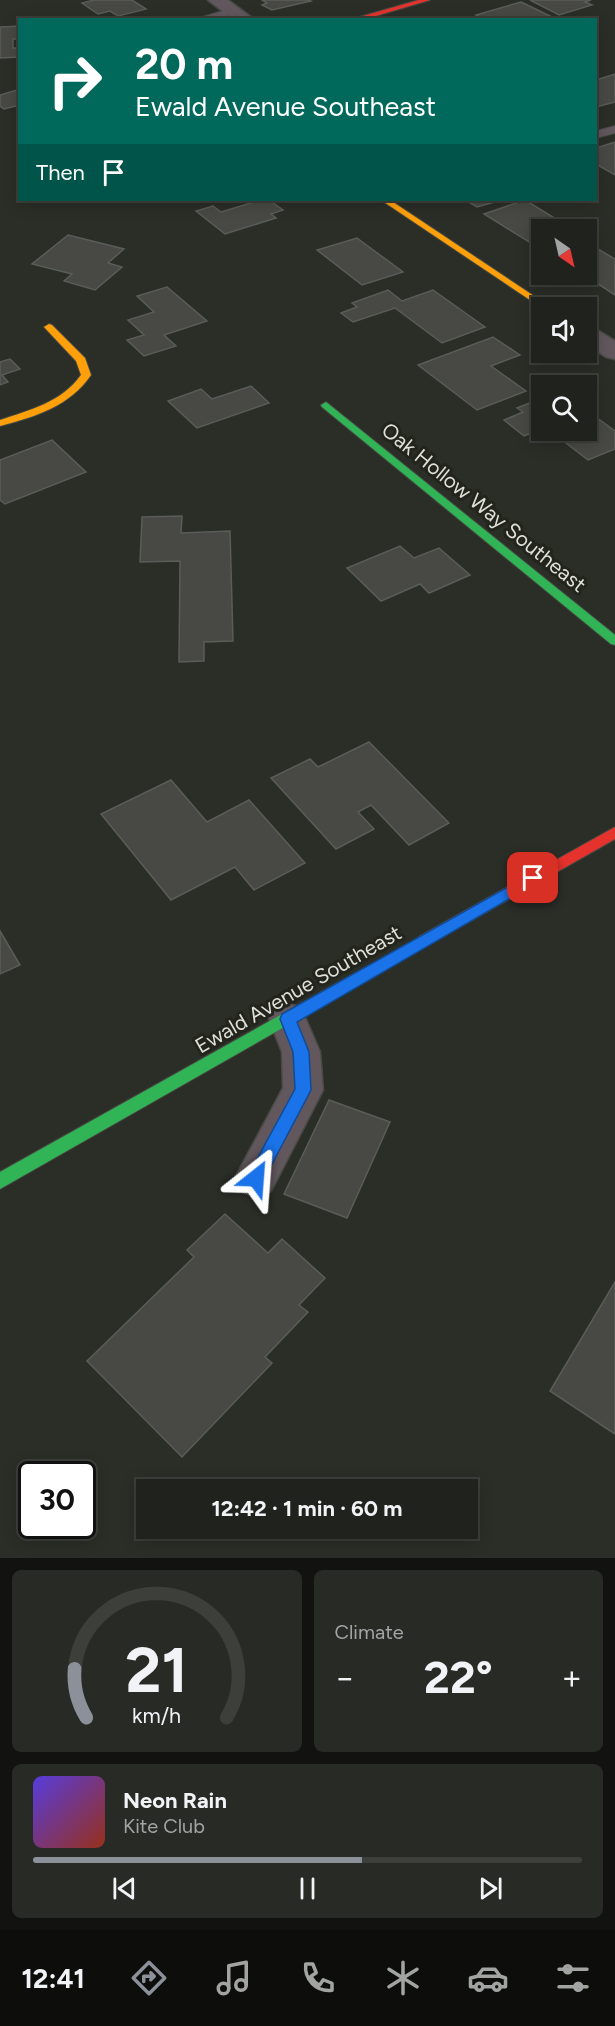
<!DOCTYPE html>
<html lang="en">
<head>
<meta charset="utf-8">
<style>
	:root { --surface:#20221d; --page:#282a26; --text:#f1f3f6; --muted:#a2a4a4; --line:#3d3f3b; --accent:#8c9099 }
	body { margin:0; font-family:Figtree,sans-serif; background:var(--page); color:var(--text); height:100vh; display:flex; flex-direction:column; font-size:22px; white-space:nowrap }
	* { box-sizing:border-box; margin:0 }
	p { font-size:20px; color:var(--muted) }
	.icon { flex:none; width:33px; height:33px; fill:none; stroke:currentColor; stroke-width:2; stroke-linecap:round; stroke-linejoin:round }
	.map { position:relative; height:1558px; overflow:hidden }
	.panel { display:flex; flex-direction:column; gap:12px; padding:12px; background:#121310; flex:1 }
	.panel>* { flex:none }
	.top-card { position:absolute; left:18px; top:18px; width:579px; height:183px; border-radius:0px; box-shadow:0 3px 15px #0003,0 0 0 2px var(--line); background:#00695c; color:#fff; overflow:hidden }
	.needle { width:39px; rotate:146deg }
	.buttons { position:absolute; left:531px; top:219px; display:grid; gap:12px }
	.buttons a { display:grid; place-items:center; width:66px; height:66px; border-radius:0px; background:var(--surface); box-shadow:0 3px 15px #0003,0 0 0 2px var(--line); font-size:30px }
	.speed { position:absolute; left:18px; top:1461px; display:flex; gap:12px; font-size:30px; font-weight:700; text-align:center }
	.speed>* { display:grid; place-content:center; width:78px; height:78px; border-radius:50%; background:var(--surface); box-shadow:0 3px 15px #0003,0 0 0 2px var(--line); line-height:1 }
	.speed .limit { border:3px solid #111; border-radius:9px; background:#fff; color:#111 }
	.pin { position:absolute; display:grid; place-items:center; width:51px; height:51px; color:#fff; margin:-26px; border-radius:12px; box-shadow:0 3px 9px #0006 }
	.me { position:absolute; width:66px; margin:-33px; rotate:28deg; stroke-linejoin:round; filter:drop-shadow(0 0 4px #0008) }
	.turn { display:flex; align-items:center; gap:21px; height:126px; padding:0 18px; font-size:27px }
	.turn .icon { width:78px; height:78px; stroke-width:2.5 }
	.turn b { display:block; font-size:42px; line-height:51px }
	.then { display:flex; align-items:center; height:57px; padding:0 18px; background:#0003; gap:12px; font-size:22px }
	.big { font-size:45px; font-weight:700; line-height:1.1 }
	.panel .widget { flex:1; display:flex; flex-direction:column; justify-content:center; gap:9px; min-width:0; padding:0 21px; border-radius:9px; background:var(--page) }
	.panel .dial { align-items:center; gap:0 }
	.dial svg { height:156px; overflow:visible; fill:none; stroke:var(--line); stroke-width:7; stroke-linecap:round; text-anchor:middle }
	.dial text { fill:var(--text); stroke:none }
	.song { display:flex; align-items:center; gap:18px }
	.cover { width:72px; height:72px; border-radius:9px; background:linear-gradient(135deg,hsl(250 70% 55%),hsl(10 70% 35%)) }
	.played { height:6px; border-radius:3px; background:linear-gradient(90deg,var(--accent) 60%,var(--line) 60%) }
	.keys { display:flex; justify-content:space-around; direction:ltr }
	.heat { display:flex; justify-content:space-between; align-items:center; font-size:33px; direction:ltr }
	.panel .tiles { flex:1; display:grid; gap:12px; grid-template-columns:1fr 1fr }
	.widget:last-child { grid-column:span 2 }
	.trip { position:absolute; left:136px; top:1479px; width:342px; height:60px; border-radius:0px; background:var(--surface); box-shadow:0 3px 15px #0003,0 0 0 2px var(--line); font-weight:700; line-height:60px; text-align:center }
	.dock { display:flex; height:96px; justify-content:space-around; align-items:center; background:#0d0e0c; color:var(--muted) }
	.dock .icon { width:42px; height:42px }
	.dock .active { color:var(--accent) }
	.dock b { font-size:27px; color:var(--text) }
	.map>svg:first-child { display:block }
	.building { fill:#484944; stroke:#5a5c57; stroke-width:1.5 }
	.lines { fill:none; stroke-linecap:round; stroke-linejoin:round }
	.lane-casing { stroke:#474944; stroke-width:2 }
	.street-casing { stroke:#474944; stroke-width:3 }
	.fast-casing { stroke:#474944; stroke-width:2 }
	.slow-casing { stroke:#474944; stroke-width:2 }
	.jam-casing { stroke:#474944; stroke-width:2 }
	.lane { fill:#61575d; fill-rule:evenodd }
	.street { fill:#61575d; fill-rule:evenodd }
	.fast { fill:#30b455; fill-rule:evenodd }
	.slow { fill:#ff9f0a; fill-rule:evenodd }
	.jam { fill:#e5322d; fill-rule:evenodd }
	.route { fill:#1a73e8; stroke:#114b97; stroke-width:1.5 }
	.labels { text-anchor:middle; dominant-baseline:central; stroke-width:6; stroke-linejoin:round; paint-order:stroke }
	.street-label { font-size:21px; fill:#dddfd8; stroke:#23251c }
</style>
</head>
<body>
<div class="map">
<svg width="615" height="1558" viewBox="0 0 615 1558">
	<rect width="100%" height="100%" fill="#2b2d27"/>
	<g class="building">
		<path d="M94,0H132L146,9L118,16L110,11L98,14L82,3Z"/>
		<path d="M262,0H309L311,1L272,10L262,5L267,3Z"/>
		<path d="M530,0H591L585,2L592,5L559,15Z"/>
		<path d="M521,2L552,17L544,20H485L476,15Z"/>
		<path d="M20,26V39H13V48H20V57L0,58V27Z"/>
		<path d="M615,74V102L596,107V80Z"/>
		<path d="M17,90L20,92V105L4,109L0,106V95Z"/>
		<path d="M615,142V175L596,164V148Z"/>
		<path d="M261,200H269L283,210L271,214L276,218L225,234L196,211L213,206L221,212Z"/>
		<path d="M465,200H502L477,207Z"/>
		<path d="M525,200L574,230H542V250L484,214Z"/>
		<path d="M68,235L124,249L108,263L122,267L95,290L64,281L72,274L32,264Z"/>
		<path d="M357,238L403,272L362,285L317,250Z"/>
		<path d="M586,242L615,259V295L583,274H586Z"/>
		<path d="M167,287L207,321L164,335L176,346L144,356L127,340L144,335L128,320L154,312L137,296Z"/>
		<path d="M388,290L402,301L433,290L485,327L442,343L395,308L353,322L341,313L357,307L352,303Z"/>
		<path d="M493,337L520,355L491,366L526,391L477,410L418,365Z"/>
		<path d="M10,359L20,369L2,375L8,382L0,385V362Z"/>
		<path d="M251,386L269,403L197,428L168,401L201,389L212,399Z"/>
		<path d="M542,398V429L524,436L504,420L523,412L517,408Z"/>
		<path d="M586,403L596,409L589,412L615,431V449L588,460L549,430H586Z"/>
		<path d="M52,440L86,472L5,504L0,500V460Z"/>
		<path d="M182,516L181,533L230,531L233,641L204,642V661L179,662L180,561L140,562L142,517Z"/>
		<path d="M400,546L414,558L439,548L470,575L429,593L420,584L381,601L347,568Z"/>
		<path d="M369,742L449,823L409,845L371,805L358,812L374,829L336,849L271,778L310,759L318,767Z"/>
		<path d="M171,780L207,822L249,800L305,863L254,890L235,867L171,900L101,814Z"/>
		<path d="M0,931L20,965L0,974Z"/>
		<path d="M329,1100L390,1122L347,1218L284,1194Z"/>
		<path d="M225,1214L268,1253L282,1239L325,1278L299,1305L308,1312L265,1357L272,1363L182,1457L87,1361L194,1257L187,1250Z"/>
		<path d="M615,1282V1434L550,1391Z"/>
	</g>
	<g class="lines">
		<g class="lane-casing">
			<g id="lane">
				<path d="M233,8L238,11L237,13L211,20H192Z"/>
				<path d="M615,126V133L596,138V131Z"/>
			</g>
		</g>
		<g class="street-casing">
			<g id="street">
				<path d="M208,0H228L255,20H234Z"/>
				<path d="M586,326L594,328L615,341V359L606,357L586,344Z"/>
				<path d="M288,1003L301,1008L320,1052L323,1090L271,1191L256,1197L241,1191L235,1178L283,1088L282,1052L269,1019L275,1008Z"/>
			</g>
		</g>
		<g class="fast-casing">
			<g id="fast">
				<path d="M326,402L615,635V645L611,644L322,407L321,405Z"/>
				<path d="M425,934L430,936L432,940L430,944L0,1189V1172Z"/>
			</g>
		</g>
		<g class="slow-casing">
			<g id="slow">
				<path d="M381,200H390L552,308H542Z"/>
				<path d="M49,324L52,325L85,358L91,375C70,406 35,417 0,426V420C30,410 62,402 81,375L76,361L44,327Z"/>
			</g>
		</g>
		<g class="jam-casing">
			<g id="jam">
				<path d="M419,0H430L362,20H349Z"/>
				<path d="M615,827V839L430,944L425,946L420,944L418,940L420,936Z"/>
			</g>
		</g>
		<use href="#lane" class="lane"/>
		<use href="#street" class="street"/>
		<use href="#fast" class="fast"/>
		<use href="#slow" class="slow"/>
		<use href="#jam" class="jam"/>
	</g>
	<path class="route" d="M533,873L538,874L540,878L538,882L297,1022L309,1052L311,1090L262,1183L256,1186L250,1183L247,1178L250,1172L295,1089L293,1052L280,1019L282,1014Z"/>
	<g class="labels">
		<g class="street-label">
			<text transform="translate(484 507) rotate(39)">Oak Hollow Way Southeast</text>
			<text transform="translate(298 989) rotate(-30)">Ewald Avenue Southeast</text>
		</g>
	</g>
</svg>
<div class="buttons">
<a><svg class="needle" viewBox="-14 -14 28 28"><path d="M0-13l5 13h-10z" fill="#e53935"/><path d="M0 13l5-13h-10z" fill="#a2a4a4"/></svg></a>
<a><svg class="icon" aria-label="sound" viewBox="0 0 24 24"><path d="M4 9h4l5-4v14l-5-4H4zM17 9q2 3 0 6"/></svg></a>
<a><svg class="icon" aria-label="search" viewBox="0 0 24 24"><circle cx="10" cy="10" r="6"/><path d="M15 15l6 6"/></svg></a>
</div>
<div class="speed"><div class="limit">30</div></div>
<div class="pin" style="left:533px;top:878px;background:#d93025"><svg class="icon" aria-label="arrive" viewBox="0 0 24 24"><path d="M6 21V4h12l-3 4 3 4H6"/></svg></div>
<svg class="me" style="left:256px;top:1178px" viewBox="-20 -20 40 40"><path d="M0-17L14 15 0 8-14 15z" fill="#1a73e8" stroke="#fff" stroke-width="4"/></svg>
<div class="trip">12:42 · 1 min · 60 m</div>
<div class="top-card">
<div class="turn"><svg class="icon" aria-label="right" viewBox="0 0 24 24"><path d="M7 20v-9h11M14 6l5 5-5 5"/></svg><div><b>20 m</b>Ewald Avenue Southeast</div></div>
<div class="then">Then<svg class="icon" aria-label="arrive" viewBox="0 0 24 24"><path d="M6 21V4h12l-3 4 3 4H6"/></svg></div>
</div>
</div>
<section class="panel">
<div class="tiles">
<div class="widget dial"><svg viewBox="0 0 100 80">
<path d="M14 69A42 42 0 1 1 86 69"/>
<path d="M14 69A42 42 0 0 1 8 44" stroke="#8c9099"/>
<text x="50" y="56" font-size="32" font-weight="700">21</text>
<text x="50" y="72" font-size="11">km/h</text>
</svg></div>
<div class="widget"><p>Climate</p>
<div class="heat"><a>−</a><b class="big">22°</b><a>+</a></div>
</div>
<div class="widget">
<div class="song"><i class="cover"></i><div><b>Neon Rain</b><p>Kite Club</p></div></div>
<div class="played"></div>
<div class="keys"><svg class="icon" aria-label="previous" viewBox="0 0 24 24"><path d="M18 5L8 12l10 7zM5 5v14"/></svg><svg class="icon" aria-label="pause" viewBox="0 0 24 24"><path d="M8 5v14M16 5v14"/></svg><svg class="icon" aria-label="next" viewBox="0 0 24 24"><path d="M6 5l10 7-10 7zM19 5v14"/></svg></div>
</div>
</div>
</section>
<nav class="dock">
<b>12:41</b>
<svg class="icon active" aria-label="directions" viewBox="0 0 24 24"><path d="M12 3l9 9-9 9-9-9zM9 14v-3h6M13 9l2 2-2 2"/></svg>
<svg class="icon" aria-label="music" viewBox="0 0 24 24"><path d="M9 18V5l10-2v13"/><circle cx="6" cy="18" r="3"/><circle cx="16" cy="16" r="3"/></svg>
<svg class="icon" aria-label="phone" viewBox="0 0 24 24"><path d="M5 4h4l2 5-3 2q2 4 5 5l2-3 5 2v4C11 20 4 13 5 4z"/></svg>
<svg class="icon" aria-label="climate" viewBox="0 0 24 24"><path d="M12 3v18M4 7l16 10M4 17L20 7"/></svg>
<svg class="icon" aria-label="car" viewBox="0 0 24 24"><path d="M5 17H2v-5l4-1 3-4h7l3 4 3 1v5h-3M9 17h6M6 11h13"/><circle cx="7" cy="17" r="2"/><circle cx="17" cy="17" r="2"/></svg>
<svg class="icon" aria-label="filters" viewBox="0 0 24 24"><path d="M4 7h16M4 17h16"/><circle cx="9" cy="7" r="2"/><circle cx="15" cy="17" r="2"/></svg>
</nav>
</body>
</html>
